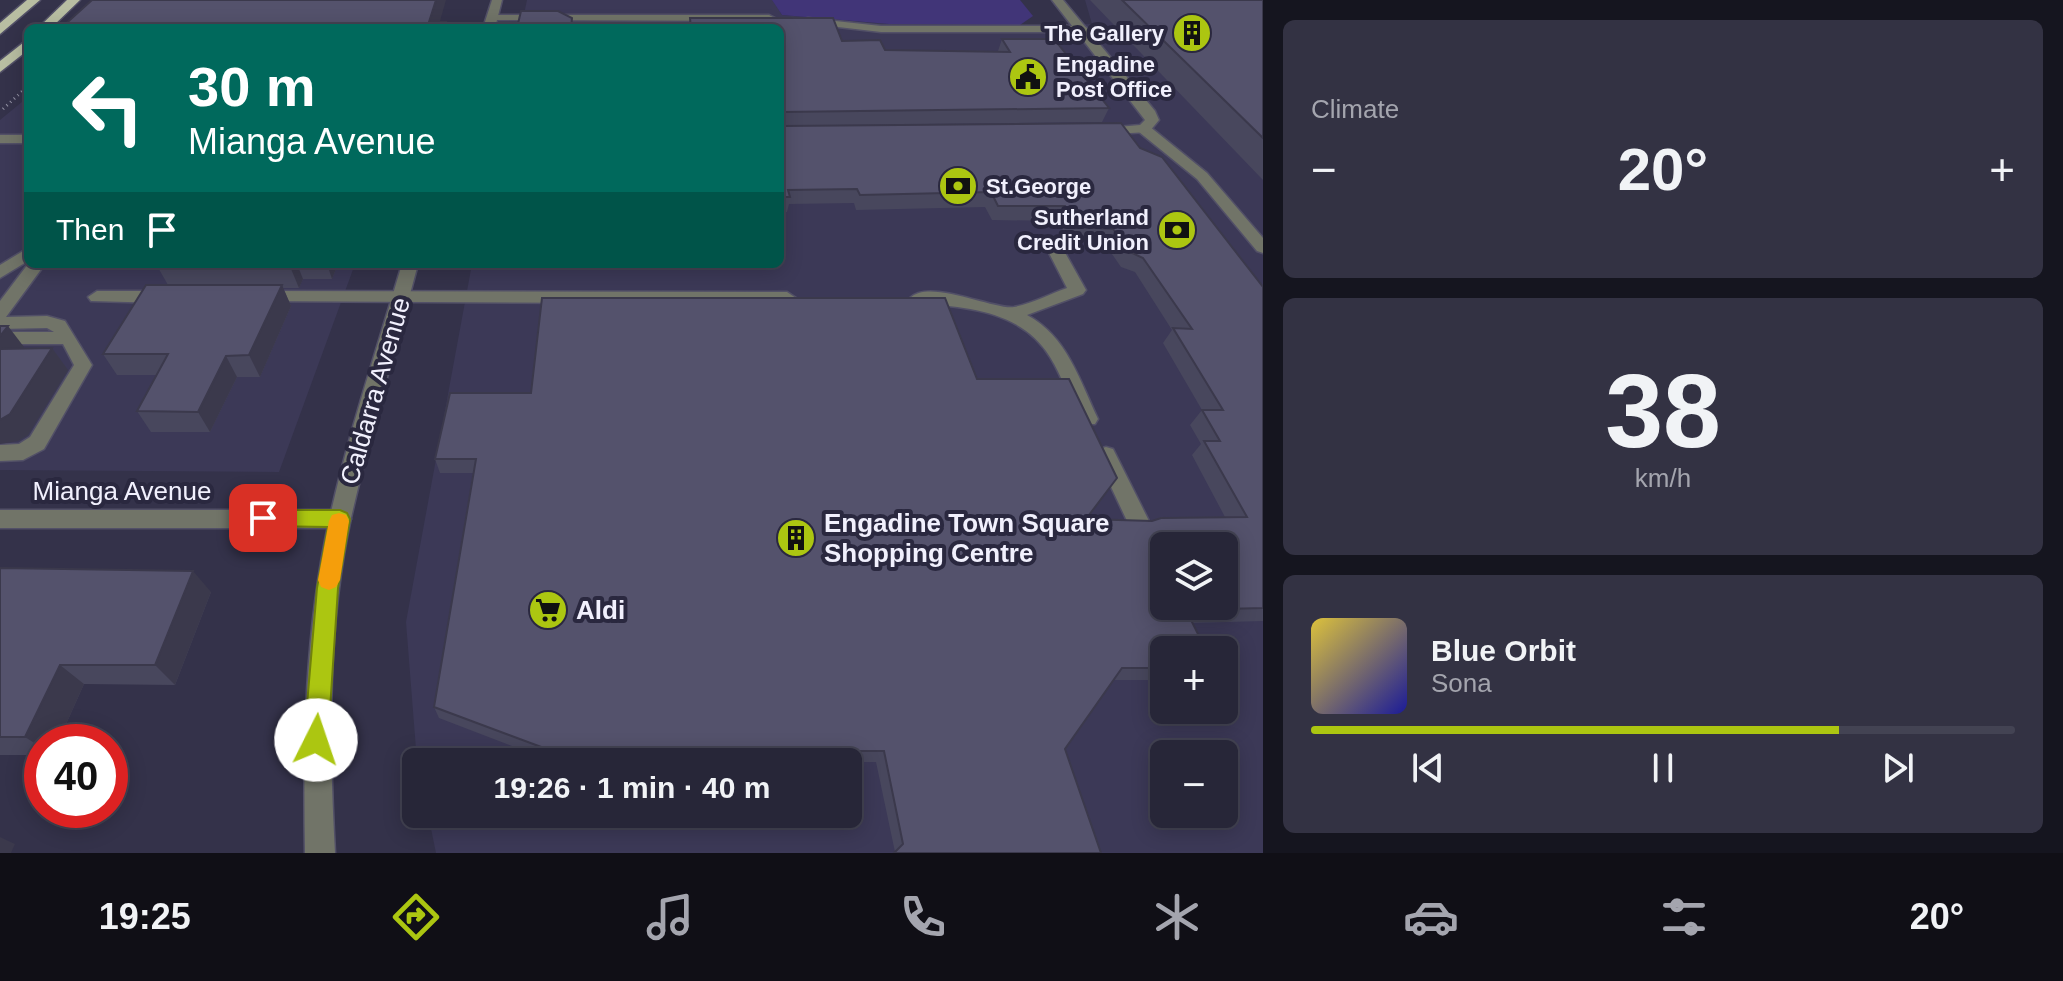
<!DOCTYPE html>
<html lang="en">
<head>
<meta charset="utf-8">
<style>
	:root { --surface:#272638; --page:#333243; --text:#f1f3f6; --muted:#a4a5ae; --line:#434353; --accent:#acc611 }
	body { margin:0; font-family:Arial,sans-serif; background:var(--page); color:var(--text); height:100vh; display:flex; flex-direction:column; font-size:30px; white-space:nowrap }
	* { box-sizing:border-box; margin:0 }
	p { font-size:26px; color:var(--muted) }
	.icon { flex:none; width:44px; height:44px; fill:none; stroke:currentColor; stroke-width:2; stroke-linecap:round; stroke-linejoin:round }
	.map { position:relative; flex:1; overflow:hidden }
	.panel { display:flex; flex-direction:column; gap:20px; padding:20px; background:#15151f; width:800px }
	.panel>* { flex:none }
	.banner { position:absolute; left:24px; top:24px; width:760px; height:244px; border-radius:12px; box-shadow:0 4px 20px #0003,0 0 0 2px var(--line); background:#00695c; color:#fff; overflow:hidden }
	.tools { position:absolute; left:1150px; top:532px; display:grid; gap:16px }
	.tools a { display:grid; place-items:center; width:88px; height:88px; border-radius:12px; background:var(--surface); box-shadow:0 4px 20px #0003,0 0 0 2px var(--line); font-size:40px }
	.speed { position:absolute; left:24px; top:724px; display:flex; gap:16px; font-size:40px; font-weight:700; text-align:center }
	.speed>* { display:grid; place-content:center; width:104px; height:104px; border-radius:50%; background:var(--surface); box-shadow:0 4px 20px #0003,0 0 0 2px var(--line); line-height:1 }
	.speed .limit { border:12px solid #d22; background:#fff; color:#111 }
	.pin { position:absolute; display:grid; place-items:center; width:68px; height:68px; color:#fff; margin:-34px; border-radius:16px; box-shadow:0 4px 12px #0006 }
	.me { position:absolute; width:88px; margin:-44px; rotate:4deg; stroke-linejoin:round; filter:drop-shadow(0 0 6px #0008) }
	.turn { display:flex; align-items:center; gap:28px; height:168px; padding:0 32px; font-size:36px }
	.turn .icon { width:104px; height:104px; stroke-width:2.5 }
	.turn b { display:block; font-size:56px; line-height:68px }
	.then { display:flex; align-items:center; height:76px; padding:0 32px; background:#0003; gap:16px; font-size:30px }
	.big { font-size:60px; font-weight:600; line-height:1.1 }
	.panel .widget { flex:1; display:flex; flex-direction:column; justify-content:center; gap:12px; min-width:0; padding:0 28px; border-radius:12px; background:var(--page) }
	.panel .dial { align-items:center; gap:0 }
	.dial b { font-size:104px; line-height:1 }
	.song { display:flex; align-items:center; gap:24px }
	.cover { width:96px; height:96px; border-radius:12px; background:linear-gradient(135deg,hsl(50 70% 55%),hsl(240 70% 35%)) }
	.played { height:8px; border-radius:4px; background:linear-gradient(90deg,var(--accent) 75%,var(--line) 75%) }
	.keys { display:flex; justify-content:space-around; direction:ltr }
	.heat { display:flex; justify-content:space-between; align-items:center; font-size:44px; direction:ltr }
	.trip { position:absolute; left:402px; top:748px; width:460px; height:80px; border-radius:12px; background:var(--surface); box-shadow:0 4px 20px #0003,0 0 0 2px var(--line); font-weight:600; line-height:80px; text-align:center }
	.tabs { display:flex; height:128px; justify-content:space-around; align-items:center; background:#100f16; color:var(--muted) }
	.tabs .icon { width:56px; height:56px }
	.tabs .current { color:var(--accent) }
	.tabs b { font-size:36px; color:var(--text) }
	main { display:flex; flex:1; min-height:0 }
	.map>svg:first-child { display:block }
	.built { fill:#3c3957; fill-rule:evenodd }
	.green { fill:#413578 }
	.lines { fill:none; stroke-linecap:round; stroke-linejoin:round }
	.service-casing { stroke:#525067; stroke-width:3 }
	.minor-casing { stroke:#525067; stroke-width:3 }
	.tertiary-casing { stroke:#525067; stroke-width:3 }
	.trunk-casing { stroke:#525067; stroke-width:3 }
	.path { stroke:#9493a5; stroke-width:3; stroke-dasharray:1 4; stroke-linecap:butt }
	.service { fill:#717468; fill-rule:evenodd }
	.minor { fill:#717468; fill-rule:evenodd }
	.tertiary { fill:#717468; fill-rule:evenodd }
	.trunk { fill:#b8bea2; fill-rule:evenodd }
	.wall { fill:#48475d; fill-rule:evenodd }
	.shaded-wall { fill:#3b394c }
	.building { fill:#54526c; stroke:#3b394c; stroke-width:2; fill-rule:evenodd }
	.route { fill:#acc611; stroke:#70810b; stroke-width:2 }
	.slow { fill:#f59e0b }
	.labels { text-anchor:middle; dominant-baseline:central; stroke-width:8; stroke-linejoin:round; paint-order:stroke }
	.far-poi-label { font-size:22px; font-weight:bold; fill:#f1f0fd; stroke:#2a283f; text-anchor:end }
	.street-label { font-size:26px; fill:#f1f0fd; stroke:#2a283f }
	.poi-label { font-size:26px; font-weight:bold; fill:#f1f0fd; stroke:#2a283f; text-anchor:start }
</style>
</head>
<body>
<main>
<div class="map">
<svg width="1263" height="853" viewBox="0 0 1263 853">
	<rect width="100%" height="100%" fill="#34324a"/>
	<g class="built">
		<path d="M527,0H908L773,1L782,15L889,24L1020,25L1092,24L1085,0H1263V853H436L428,814H848V762H417L406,622L472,264H780V28H521ZM1164,546H1224V606H1164ZM1164,650H1224V710H1164ZM1164,754H1224V814H1164Z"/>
		<path d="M28,97V264H355L279,472L0,470V120Z"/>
	</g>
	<path class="green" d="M772,0H1020L1033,16L1020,25L889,24L782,15Z"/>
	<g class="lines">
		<g class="service-casing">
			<g id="service">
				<path d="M493,15H769L775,18L769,21L489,20V16Z"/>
				<path d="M808,18L881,26H1083L1089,29L1083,32H881L804,23V19Z"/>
				<path d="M28,248V261L0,278V265Z"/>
				<path d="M1057,248L1063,249L1086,290L1083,294L1027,315C1067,336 1080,381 1098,419L1095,424H1081L1078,419C1069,398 1062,376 1050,357C1023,312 967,306 919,304L910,298C929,278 994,310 1014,307C1031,304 1050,294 1067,288L1049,253Z"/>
				<path d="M28,264H45L6,317L47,316L65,321L92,365L44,449L23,460L0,461V445L19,444L30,437L74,365L63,344H0V332H54L47,328L0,329V301Z"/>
				<path d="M97,291H163L172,297L163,303L91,301L88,297Z"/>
				<path d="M259,291L787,292L796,298L787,304L253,301L250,297L253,293Z"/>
				<path d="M1106,447L1113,449L1150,523L1147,530L1139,532L1131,530L1128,523L1096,455L1099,449Z"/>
			</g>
		</g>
		<g class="minor-casing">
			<g id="minor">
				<path d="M492,0H502L495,28H483Z"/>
				<path d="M1139,126H1149L1207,173L1263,238V253L1257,251L1197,179L1139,132Z"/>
				<rect x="0" y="135" width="28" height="8"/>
				<path d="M0,510H340L348,513L351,519L348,525L340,528H0Z"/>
			</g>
		</g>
		<g class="tertiary-casing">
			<g id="tertiary">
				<path d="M1052,0H1063L1155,111L1159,120L1149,132L1095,135V129L1140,125L1145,120Z"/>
				<path d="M402,264H418C396,348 370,433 351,518C327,627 329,742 335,853H305C303,742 305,630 329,521C348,434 377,349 402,264Z"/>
			</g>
		</g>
		<g class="trunk-casing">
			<g id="trunk">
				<path d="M27,0H40L0,34V23Z"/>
				<path d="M67,0H80L51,28H38Z"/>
				<path d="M28,39V50L0,72V61Z"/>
			</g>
		</g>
		<path class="path" d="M3,109L28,86"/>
		<use href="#service" class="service"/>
		<use href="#minor" class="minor"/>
		<use href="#tertiary" class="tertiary"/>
		<use href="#trunk" class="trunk"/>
	</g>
	<g class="wall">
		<path d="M1090,0H1263V180Z"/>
		<path d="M690,18H833L842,41L880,40L885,50L998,51L1002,39H1054L1109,108L1102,122L831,125L1121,123L1140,148L1162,157L1263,287V621L1192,623L1206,650H1164V680H1114L1065,749L1101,853H894L895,852L876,762H554L439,718L434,707L473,473H440L435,459L450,393H531L542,298H945L977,379H1069L1117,478L1086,519L1152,521L1161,518L1225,517L1192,455L1201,444L1190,425L1202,410L1163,343L1172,330L1135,272L1121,267L1105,244L1069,242L1058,221L992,220L985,207L856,210L854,203L789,204L787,212H780V28H689ZM1164,546H1224V606H1164Z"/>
		<path d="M156,264H338L332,279H303L299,288H283L291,306L260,377H237L210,432H151L137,411L157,375H117L103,354L168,285Z"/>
		<path d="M0,568L211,592L175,685L84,684L58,742H42V755H0Z"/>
	</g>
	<g class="shaded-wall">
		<path d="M436,0H446L438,28L429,22Z"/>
		<path d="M289,264H297L303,279L299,288Z"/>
		<path d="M327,264H338L332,279Z"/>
		<path d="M282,285L291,306L260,377L249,355Z"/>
		<path d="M8,326L24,347L8,370L0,361V336Z"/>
		<path d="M52,348L68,370L28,435L18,441L0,444V420Z"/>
		<path d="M226,356L237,377L210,432L198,412Z"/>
		<path d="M193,571L211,592L175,685L155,665Z"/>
		<path d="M60,665L84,684L58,742H42V748L25,737Z"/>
		<path d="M0,837L15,844L11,853H0Z"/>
	</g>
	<g class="building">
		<path d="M92,0H436L429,22H446L444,28H61Z"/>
		<path d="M1122,0H1263V138Z"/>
		<path d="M521,11H558L572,18L571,28H517Z"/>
		<path d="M690,18H833L842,41L880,40L885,50L1010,52L1002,39H1054L1109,108L782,112L780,119V28H691Z"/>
		<path d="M1121,123L1140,148L1162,157L1263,287V608L1186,610L1206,650H1164V668H1122L1065,749L1101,853H894L903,844L884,751H552L434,707L476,459H435L450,393H531L542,298H945L977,379H1069L1117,478L1086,519L1152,521L1161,518L1247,517L1204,441H1220L1202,410H1223L1173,328L1192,329L1143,258L1130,252L1113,229L1076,227L1065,206H998L991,192L860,195L857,189L788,190L790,197H780V124L782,126ZM1164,546H1224V606H1164Z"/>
		<path d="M146,285H282L249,355L226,356L198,412L137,411L168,354H103Z"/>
		<path d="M0,326H8L0,336Z"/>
		<path d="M52,348L10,414L0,420V349Z"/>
		<path d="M0,568L193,571L155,665H60L25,737H0Z"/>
	</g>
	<path class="route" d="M263,510H340L347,513L350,519L338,588L328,740L325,749L316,752L307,749L304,740L317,588L328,527L263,526L256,524L253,518L256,512Z"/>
	<path class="slow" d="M339,513L346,515L349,521L340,580L336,587L329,590L321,587L318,580L329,521L332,515Z"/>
	<defs>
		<g id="building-disc" transform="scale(2)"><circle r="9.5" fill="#acc611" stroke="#2a283f"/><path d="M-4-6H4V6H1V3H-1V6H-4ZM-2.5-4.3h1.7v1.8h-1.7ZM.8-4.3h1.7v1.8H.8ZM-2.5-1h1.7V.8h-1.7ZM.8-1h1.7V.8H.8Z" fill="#111"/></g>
		<g id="civic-disc" transform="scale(2)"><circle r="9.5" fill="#acc611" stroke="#2a283f"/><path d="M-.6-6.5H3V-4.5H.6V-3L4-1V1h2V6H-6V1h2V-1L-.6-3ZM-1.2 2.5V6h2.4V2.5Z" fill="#111"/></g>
		<g id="bank-disc" transform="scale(2)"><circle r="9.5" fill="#acc611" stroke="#2a283f"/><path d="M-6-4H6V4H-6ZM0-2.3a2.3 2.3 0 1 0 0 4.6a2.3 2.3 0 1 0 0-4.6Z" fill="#111"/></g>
		<g id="supermarket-disc" transform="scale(2)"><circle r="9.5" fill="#acc611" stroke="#2a283f"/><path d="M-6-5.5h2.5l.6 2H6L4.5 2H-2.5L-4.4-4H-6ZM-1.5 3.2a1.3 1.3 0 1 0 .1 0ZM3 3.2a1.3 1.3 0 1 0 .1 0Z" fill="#111"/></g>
	</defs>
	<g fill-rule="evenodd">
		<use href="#building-disc" x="1192" y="33"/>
		<use href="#civic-disc" x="1028" y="77"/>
		<use href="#bank-disc" x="958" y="186"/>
		<use href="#bank-disc" x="1177" y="230"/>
		<use href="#building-disc" x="796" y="538"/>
		<use href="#supermarket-disc" x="548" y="610"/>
	</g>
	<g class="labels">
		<g class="far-poi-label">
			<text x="1164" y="33">The Gallery</text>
			<text x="1056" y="64" text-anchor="start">Engadine<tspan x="1056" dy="25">Post Office</tspan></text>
			<text x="986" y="186" text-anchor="start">St.George</text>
			<text x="1149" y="217">Sutherland<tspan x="1149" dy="25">Credit Union</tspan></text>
		</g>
		<g class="street-label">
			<text transform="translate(375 391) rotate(-74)">Caldarra Avenue</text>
			<text x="122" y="491">Mianga Avenue</text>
		</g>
		<g class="poi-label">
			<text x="824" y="523">Engadine Town Square<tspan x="824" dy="30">Shopping Centre</tspan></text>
			<text x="576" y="610">Aldi</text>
		</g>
	</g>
</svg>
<div class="tools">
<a><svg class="icon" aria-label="layers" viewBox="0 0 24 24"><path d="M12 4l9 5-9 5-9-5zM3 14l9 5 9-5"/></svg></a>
<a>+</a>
<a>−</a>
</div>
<div class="speed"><div class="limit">40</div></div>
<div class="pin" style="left:263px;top:518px;background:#d93025"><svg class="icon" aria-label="arrive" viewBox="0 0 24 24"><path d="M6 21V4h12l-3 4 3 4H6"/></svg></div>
<svg class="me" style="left:316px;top:740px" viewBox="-20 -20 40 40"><circle r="19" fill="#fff"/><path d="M0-13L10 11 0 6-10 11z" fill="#acc611"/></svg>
<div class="trip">19:26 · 1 min · 40 m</div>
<div class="banner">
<div class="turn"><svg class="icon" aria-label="left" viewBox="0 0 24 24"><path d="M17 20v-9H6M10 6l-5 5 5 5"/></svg><div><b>30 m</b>Mianga Avenue</div></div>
<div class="then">Then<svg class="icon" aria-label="arrive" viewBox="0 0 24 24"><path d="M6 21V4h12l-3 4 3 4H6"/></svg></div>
</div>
</div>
<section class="panel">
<div class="widget"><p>Climate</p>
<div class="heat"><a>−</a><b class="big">20°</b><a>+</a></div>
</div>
<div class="widget dial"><b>38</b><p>km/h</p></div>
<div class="widget">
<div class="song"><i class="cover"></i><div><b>Blue Orbit</b><p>Sona</p></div></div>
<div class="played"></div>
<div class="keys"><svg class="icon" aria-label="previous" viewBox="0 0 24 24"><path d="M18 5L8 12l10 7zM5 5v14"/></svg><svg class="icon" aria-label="pause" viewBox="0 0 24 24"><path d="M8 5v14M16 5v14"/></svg><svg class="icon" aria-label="next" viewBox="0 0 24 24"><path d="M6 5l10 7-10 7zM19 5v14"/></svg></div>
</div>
</section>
</main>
<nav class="tabs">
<b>19:25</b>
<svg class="icon current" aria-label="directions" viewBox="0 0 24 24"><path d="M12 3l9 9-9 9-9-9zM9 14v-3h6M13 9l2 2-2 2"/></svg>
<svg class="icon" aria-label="music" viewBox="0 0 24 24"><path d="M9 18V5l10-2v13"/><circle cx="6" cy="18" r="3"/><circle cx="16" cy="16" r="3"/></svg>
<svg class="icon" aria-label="phone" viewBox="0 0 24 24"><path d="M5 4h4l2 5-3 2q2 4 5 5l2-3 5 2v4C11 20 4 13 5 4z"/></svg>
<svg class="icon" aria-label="climate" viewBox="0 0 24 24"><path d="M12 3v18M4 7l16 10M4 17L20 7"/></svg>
<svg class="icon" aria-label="car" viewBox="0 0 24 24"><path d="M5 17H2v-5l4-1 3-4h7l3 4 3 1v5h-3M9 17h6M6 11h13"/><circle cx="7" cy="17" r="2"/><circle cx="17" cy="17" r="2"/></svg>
<svg class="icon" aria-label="filters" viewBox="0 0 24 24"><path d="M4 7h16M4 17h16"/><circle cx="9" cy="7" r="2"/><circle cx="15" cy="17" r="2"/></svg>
<b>20°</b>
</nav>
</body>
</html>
